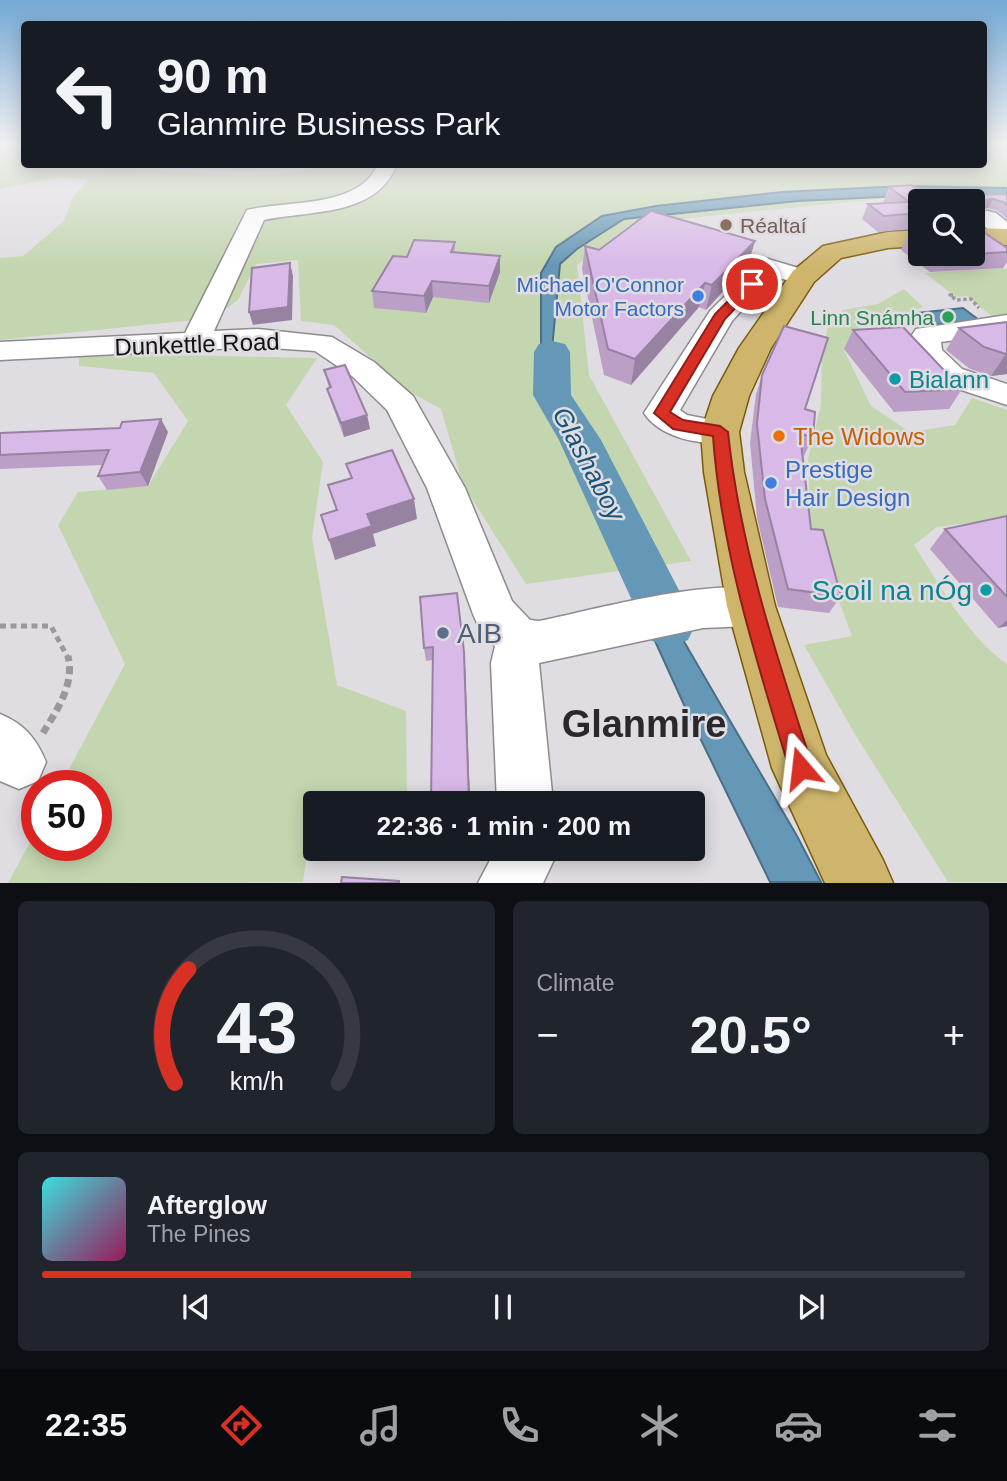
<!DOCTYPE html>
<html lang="en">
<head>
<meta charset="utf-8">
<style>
	:root { --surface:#171b24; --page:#20242c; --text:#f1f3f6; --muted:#9ea1a6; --line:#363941; --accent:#d93025 }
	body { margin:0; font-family:Helvetica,sans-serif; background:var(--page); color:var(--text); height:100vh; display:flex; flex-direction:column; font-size:26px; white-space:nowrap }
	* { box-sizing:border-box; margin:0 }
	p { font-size:23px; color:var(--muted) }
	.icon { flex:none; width:38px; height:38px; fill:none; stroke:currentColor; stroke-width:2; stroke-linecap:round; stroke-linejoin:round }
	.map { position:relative; height:883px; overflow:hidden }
	.drawer { display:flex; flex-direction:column; gap:18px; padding:18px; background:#0d0f14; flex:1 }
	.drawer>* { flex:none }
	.banner { position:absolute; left:21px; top:21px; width:966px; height:147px; border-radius:7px; box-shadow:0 4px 18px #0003; background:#171b24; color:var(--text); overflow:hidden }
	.buttons { position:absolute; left:908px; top:189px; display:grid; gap:14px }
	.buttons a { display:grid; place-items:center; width:77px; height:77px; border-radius:7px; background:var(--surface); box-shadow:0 4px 18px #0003; font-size:35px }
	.speed { position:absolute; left:21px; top:770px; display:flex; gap:14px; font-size:35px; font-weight:700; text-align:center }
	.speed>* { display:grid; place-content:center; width:91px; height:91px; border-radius:50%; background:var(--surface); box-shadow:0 4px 18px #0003; line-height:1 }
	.speed .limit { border:10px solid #d22; background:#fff; color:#111 }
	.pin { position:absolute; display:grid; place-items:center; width:60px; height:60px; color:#fff; margin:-30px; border:4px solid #fff; border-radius:50%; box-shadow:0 2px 7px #0007 }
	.me { position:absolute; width:77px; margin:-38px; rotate:343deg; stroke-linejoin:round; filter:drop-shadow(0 0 5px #0008) }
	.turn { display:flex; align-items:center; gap:24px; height:147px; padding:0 21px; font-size:32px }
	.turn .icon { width:91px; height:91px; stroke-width:2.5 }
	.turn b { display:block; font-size:49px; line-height:60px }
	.big { font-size:52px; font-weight:700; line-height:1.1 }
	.drawer .tile { flex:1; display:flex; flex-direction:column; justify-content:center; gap:10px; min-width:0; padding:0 24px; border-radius:10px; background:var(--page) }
	.drawer .dial { align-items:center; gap:0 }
	.dial svg { height:182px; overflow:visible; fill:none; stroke:var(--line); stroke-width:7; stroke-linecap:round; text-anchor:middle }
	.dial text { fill:var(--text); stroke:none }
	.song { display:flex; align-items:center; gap:21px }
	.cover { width:84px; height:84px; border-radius:10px; background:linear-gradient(135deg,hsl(180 70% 55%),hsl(330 70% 35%)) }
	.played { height:7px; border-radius:4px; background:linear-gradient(90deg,var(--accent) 40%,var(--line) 40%) }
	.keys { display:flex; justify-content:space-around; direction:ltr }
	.heat { display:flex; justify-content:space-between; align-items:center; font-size:38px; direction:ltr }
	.drawer .tiles { flex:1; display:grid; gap:18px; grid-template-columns:1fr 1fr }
	.tile:last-child { grid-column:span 2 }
	.trip { position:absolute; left:303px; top:791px; width:402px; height:70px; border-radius:7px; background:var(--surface); box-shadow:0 4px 18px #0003; font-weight:700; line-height:70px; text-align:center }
	.menu { display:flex; height:112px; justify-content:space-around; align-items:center; background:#090b0e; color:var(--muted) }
	.menu .icon { width:49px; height:49px }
	.menu .current { color:var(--accent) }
	.menu b { font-size:32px; color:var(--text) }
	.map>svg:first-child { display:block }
	.green { fill:#c4d6b0 }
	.water { fill:#6597b7; stroke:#4c6f86; stroke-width:2 }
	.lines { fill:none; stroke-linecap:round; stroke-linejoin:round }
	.river { fill:#6597b7; fill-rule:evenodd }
	.minor-casing { stroke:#8e8b8f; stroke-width:3 }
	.major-casing { stroke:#785b0c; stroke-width:3 }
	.path-far2 { stroke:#9b989c; stroke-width:3.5; stroke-dasharray:3.5 2.5; stroke-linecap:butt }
	.path-far1 { stroke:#9b989c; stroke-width:5; stroke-dasharray:6 4.5; stroke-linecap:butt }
	.path { stroke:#9b989c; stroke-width:7; stroke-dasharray:8 5; stroke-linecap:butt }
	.minor { fill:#fff; fill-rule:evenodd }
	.major { fill:#ceb56b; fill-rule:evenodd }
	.wall { fill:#bb9fc7 }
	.shaded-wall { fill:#9882a2 }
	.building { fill:#d9b9e7; stroke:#9882a2; stroke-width:2 }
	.route { fill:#d93025; stroke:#8d1f18; stroke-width:2 }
	.education-dot { fill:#8d6e63; stroke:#e0dde2; stroke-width:2.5 }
	.shop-dot { fill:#3f7fe0; stroke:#e0dde2; stroke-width:2.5 }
	.leisure-dot { fill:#2e9e5b; stroke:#e0dde2; stroke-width:2.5 }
	.culture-dot { fill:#0f9aa8; stroke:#e0dde2; stroke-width:2.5 }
	.food-dot { fill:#e8710a; stroke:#e0dde2; stroke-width:2.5 }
	.service-dot { fill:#5c6f8a; stroke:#e0dde2; stroke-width:2.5 }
	.labels { text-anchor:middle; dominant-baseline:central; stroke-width:5; stroke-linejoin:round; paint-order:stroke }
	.far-education-label { font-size:21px; fill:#785e54; stroke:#e0dde2; text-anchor:start }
	.far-shop-label { font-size:21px; fill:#366cbe; stroke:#e0dde2; text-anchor:end }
	.far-leisure-label { font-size:21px; fill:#27864d; stroke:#e0dde2; text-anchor:end }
	.street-label { font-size:24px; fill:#131213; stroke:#e0dde2 }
	.culture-label { font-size:24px; fill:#0d838f; stroke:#e0dde2; text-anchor:start }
	.food-label { font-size:24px; fill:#c56008; stroke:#e0dde2; text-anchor:start }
	.shop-label { font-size:24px; fill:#366cbe; stroke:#e0dde2; text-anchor:start }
	.water-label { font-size:26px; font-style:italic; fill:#175375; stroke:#e0dde2 }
	.near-culture-label { font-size:28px; fill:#0d838f; stroke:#e0dde2; text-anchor:end }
	.near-service-label { font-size:28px; fill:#4e5e75; stroke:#e0dde2; text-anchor:start }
	.near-district-label { font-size:38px; font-weight:bold; fill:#2b282c; stroke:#e0dde2 }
</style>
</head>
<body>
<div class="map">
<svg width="1007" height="883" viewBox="0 0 1007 883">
	<rect width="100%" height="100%" fill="#e0dde2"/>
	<g class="green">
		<path d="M984,144H1007V188L903,186L881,199L649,222L629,226L577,265L589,375L691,561L526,584L463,485L441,409L408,391L334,325L301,321L298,260L256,264L238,300L213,318L0,340V258L23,256L64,221L73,197L89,179L60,177L0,189V148L24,146V164L43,165L37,170C76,171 116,168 155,170C216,174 268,182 329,164H984Z"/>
		<path d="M1003,268L1007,270V316L993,317L967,296L956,297L925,273Z"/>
		<path d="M904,289L923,307L887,319L853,321L865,335L844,350L871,406L910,432L955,425L972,398L1007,410V518L937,527L914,545C940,585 967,636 1007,664V882H948L856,736L804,645L852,636L811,527L808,459L821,405L822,350L829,322L843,310L878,304Z"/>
		<path d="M79,353L317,358L286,405L323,462L312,538L337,685L406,711L407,803H315V842H309L303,882L8,883L37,829V845H96V786H60L125,664L58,525L78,492L148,486L188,421L154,373L79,366Z"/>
	</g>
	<g class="water">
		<path d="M903,186L1007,188V198L923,195L798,201L624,219L577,249L560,264L552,349L559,407L643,571L797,836L821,882H770L685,707L549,408L541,351V273L556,247L602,216L656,206L782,192Z"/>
		<path d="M963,308L979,320L932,325L917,313Z"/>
	</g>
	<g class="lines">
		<path class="river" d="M552,341L565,344L570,352L571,395L601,440L696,623L688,640L669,647L650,640L559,440L533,395L534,352L539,344Z"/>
		<g class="minor-casing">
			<g id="minor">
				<path d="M378,164H397C377,217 311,210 264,220L214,331L258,329L332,337L374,362L413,396L465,488L512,601L530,620L539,621C593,610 719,575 767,592L773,606L767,620L751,626L703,628L539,663L553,803H497L491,663L495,646L479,628L473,614L427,488L387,410L352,376L315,351L258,347L0,360V342L185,333L247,210C288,200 359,209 378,164Z"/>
				<path d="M988,211L996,213L1007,222V241L999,239L983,225L973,226V212Z"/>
				<path d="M768,259L812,272L816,277L812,282L803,285L773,276L732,321L680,410L687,415L732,424L737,432L732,440C705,448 660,438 644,413L710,311L759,262Z"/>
				<path d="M1007,315V333L941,342L942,350L962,369L1007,384V405L940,383L912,352V335L916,329Z"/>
				<path d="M0,714C24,724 36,738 46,762L38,781L19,789L0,781Z"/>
				<path d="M496,849H557L558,851L543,883H478Z"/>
			</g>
		</g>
		<g class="major-casing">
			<g id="major">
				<path d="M973,228L1007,229V245L973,244Z"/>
				<path d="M920,230V246L888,248L841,258L814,282L771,348L749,396L739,432L744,472L775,606L826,755L883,860L893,883H825L772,768L727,606L704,472L701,432L713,396L739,348L793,271L823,246L888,232Z"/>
			</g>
		</g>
		<path class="path-far2" d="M953,295H950L956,300L971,299L979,308"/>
		<path class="path-far1" d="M0,626H51L68,658"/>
		<path class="path" d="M43,733C57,710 75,684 68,656"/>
		<use href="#minor" class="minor"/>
		<use href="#major" class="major"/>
	</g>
	<g class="wall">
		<path d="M889,187L933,199L934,196L1007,194V219L998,211L988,208L976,210V218L973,223V201H920V228L878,232L862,219L868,204L885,203L883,202Z"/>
		<path d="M920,233V254H973L1007,248V262L1003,268L930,272L901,250L909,234Z"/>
		<path d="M755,241L748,264L706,310L699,307L631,385L604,375L582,269L585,246L599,250Z"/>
		<path d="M455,242V252L500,256V272L489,303L433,297L426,313L374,308L372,291L407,257Z"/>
		<path d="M1007,322V374L991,376L970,369L946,350L959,328Z"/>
		<path d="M853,330L962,389L949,409L894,412L844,349Z"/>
		<path d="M324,370L367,415L370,429L344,437L331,402L327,389L329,388Z"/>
		<path d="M762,375L805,409L813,437L804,456L803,455L811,529L841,596L829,613L778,607L757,518L750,443L756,394Z"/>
		<path d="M168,432L148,486L107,490L98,476L103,465L0,469V433Z"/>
		<path d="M1007,516V626L998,628L930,549L945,529Z"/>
		<path d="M420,597L465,664L470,803H431L433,660L426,661L424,648Z"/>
	</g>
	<g class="shaded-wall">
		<path d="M993,199L988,208L973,210L976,201Z"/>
		<path d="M755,241L748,264L706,310L712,285Z"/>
		<path d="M500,256V272L489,303V286Z"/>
		<path d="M290,263L293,276L292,320L253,325L249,312Z"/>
		<path d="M432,281L433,297L426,313L424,296Z"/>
		<path d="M705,283L699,307L631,385L635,359Z"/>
		<path d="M1006,354H1007V374L991,376Z"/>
		<path d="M367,415L370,429L344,437L341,423Z"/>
		<path d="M161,419L168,432L148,486L140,472Z"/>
		<path d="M414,499L417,519L373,534L376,546L335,560L329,540L367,514Z"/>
		<path d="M1007,620V626L998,628Z"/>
		<path d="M464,652L465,664L470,803H469Z"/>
	</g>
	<g class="building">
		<path d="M911,185L936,201H920V213L884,216L868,204L909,202L889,187Z"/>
		<path d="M1007,194V205L1003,202L993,199L976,201V218H973V201H941L934,196Z"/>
		<path d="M651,211L755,241L712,285L705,283L635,359L608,349L585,246L599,250Z"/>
		<path d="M973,225L1007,248V252L939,256L935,254H973Z"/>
		<path d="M920,233V243L909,234Z"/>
		<path d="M414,240L455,242L451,252L500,256L489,286L432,281L424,296L372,291L393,256L407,257Z"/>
		<path d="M290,263L288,307L249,312L252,268Z"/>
		<path d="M1007,322V354H1006L984,347L959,328Z"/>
		<path d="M784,326L828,338L805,409L815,412L813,437L800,434L811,529L823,530L841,596L788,589L765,499L757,424L762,375Z"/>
		<path d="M903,327L962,389L905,392L853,330Z"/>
		<path d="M345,365L367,415L341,423L327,389L331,387L324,370Z"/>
		<path d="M161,419L140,472L98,476L109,450L0,455V433L120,428L122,422Z"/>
		<path d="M392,450L414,499L367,514L372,526L329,540L321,515L337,510L328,485L352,478L346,464Z"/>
		<path d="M1007,516V597L945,529Z"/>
		<path d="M457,593L464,652L469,803H431L433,647L424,648L420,597Z"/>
		<path d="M342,877L399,881V883H341Z"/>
	</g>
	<linearGradient id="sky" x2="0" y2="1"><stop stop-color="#73a8d4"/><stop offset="0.54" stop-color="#f1f0f2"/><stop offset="1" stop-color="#f1f0f2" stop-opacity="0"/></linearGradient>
	<rect width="1007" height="267" fill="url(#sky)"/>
	<path class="route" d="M748,281L758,284L725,319L670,412L683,420L720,426L728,432C740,548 777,657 813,768L809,776L801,780L792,776L789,768C756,659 721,550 713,436L673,429L654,413L715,314Z"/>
	<circle class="education-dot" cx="726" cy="225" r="7"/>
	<g class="shop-dot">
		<circle cx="698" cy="296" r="7"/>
		<circle cx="771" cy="483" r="7"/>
	</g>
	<circle class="leisure-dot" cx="948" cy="317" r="7"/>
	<g class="culture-dot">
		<circle cx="895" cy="379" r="7"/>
		<circle cx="986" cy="590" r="7"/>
	</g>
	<circle class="food-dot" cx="779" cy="436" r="7"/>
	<circle class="service-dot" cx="443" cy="633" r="7"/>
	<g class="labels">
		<g class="far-education-label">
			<text x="740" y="225">Réaltaí</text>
		</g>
		<g class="far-shop-label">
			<text x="684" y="284">Michael O'Connor<tspan x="684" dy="24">Motor Factors</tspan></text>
		</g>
		<g class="far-leisure-label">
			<text x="934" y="317">Linn Snámha</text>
		</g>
		<g class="street-label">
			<text transform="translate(197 344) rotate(-2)">Dunkettle Road</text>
		</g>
		<g class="culture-label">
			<text x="909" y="379">Bialann</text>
		</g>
		<g class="food-label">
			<text x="793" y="436">The Widows</text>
		</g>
		<g class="shop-label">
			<text x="785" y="469">Prestige<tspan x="785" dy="28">Hair Design</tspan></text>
		</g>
		<g class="water-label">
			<text transform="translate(589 464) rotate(62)">Glashaboy</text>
		</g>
		<g class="near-culture-label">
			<text x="972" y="590">Scoil na nÓg</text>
		</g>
		<g class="near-service-label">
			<text x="457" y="633">AIB</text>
		</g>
		<g class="near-district-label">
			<text x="644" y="724">Glanmire</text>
		</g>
	</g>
</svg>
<div class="buttons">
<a><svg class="icon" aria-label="search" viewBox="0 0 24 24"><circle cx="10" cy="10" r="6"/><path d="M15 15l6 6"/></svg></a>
</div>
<div class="speed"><div class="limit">50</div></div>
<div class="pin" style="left:752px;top:284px;background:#d93025"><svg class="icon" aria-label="arrive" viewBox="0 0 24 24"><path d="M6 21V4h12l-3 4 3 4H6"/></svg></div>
<svg class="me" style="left:801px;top:768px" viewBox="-20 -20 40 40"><path d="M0-17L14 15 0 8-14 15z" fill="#d93025" stroke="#fff" stroke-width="4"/></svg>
<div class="trip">22:36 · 1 min · 200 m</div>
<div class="banner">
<div class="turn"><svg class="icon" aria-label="left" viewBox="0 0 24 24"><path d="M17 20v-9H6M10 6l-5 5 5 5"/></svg><div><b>90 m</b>Glanmire Business Park</div></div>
</div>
</div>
<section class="drawer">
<div class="tiles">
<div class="tile dial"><svg viewBox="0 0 100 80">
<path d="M14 69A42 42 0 1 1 86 69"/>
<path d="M14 69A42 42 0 0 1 20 19" stroke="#d93025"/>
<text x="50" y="56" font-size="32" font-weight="700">43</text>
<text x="50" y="72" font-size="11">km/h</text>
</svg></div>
<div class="tile"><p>Climate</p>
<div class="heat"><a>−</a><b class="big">20.5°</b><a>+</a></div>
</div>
<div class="tile">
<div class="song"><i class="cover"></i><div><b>Afterglow</b><p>The Pines</p></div></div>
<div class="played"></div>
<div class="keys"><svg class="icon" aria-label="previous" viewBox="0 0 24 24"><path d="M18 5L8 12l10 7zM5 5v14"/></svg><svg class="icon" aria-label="pause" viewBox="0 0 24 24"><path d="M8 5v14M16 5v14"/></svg><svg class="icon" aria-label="next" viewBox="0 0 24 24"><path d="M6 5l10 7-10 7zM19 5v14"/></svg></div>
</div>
</div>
</section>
<nav class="menu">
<b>22:35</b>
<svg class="icon current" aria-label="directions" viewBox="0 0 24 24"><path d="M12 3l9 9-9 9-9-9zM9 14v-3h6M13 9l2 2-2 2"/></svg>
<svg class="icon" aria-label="music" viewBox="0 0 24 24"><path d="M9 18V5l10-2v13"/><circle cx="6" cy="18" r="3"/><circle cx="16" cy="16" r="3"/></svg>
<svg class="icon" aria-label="phone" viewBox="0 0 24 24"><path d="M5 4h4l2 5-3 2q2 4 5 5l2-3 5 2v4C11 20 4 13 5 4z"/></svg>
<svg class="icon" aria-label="climate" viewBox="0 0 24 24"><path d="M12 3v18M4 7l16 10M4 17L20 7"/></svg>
<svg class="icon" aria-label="car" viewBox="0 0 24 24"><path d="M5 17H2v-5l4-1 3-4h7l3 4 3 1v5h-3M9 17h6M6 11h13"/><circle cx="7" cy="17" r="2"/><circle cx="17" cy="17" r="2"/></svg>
<svg class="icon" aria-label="filters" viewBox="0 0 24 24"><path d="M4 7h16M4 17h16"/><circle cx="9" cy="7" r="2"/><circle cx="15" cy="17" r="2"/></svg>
</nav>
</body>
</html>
